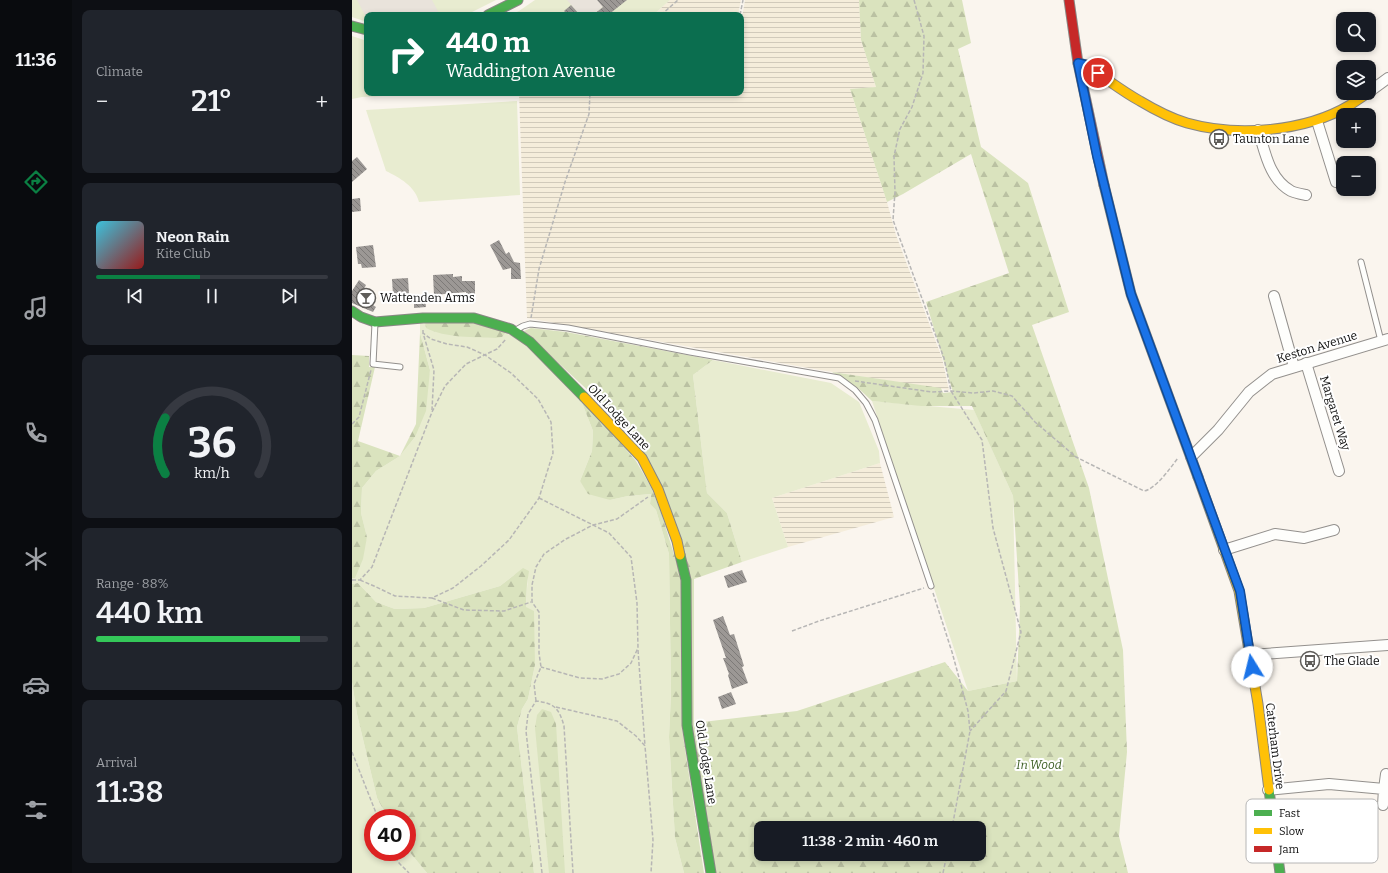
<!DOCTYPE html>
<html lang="en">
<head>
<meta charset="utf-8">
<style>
	:root { --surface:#171b24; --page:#20242c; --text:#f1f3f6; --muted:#9ea1a6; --line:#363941; --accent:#0b8043 }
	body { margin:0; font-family:Bitter,serif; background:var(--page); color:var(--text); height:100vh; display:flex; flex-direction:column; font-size:15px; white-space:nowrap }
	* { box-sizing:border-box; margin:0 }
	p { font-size:13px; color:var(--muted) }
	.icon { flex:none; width:22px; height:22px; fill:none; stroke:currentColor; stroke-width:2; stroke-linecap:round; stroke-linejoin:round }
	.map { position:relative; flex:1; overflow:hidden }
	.panel { display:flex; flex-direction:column; gap:10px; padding:10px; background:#0d0f14; width:280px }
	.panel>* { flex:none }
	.top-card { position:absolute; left:12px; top:12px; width:380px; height:84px; border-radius:8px; box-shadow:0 2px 6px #0003; background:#0b6e4f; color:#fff; overflow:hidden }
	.controls { position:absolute; left:984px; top:12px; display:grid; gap:8px }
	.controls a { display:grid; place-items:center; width:40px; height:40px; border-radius:8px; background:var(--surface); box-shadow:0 2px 6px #0003; font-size:20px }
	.speed { position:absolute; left:12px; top:809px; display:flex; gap:8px; font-size:20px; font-weight:700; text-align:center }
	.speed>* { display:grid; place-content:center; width:52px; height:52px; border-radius:50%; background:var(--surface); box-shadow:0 2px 6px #0003; line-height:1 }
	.speed .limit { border:6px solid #d22; background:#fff; color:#111 }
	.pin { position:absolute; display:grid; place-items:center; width:34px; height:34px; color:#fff; margin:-17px; border:2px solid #fff; border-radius:50%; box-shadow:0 1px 4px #0007 }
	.me { position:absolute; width:44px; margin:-22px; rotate:351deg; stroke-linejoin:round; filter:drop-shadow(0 0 3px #0008) }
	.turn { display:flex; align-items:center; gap:14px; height:84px; padding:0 16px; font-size:18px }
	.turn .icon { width:52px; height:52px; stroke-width:2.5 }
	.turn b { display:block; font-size:28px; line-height:34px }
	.big { font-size:30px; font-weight:600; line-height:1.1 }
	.panel .card { flex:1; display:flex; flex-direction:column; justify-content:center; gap:6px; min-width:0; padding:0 14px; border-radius:8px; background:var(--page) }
	.panel .dial { align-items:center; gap:0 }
	.dial svg { height:104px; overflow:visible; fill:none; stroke:var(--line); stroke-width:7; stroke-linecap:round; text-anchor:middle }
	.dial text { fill:var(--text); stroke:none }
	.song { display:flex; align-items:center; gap:12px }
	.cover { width:48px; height:48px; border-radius:6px; background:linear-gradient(135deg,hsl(190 70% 55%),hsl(0 70% 35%)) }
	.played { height:4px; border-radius:2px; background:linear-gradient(90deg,var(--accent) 45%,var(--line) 45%) }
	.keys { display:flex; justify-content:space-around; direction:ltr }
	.heat { display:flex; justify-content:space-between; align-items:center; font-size:22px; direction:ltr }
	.charge { height:6px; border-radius:3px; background:linear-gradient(90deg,#34c759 88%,var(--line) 0) }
	.trip { position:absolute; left:402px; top:821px; width:232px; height:40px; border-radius:8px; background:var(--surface); box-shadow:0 2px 6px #0003; font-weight:600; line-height:40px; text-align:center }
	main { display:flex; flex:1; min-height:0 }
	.tab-bar { display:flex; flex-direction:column; width:72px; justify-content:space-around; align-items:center; background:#090b0e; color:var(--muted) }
	.tab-bar .icon { width:28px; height:28px }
	.tab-bar .on { color:var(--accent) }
	.tab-bar b { font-size:18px; color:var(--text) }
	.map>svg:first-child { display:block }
	.farmland { fill:url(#farmland-rules) }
	.green { fill:#e8ecd0 }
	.forest { fill:url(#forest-firs); fill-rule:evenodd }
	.plaza { fill:#e9e3db }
	.building { fill:url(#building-back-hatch) }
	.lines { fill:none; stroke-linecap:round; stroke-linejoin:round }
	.lane-casing { stroke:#93908d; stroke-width:7 }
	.street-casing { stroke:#93908d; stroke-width:12 }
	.fast-casing { stroke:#898784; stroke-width:11 }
	.slow-casing { stroke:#898784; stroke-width:11 }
	.jam-casing { stroke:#898784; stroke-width:11 }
	.path { stroke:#b7b6b5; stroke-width:1.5; stroke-dasharray:4 2; stroke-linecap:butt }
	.lane { stroke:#fefefc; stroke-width:5 }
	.street { stroke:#fefefc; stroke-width:10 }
	.fast { stroke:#4caf50; stroke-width:9 }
	.slow { stroke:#ffc107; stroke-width:9 }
	.jam { stroke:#c62828; stroke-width:9 }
	.route-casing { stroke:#114b97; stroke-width:10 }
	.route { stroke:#1a73e8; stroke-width:7 }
	.labels { text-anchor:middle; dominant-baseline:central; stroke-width:4; stroke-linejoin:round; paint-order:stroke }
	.poi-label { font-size:12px; fill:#0b0b0b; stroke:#fff; text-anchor:start }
	.street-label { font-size:12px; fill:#0b0b0b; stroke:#fff }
	.park-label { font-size:12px; font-style:italic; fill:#3a5d21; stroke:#fff }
	.key { fill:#fff; stroke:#b6b6b6; stroke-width:1 }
	.key-label { font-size:11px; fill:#0b0b0b }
</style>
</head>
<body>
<main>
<nav class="tab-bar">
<b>11:36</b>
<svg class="icon on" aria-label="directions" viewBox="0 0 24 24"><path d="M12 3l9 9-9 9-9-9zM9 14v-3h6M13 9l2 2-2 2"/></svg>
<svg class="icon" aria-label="music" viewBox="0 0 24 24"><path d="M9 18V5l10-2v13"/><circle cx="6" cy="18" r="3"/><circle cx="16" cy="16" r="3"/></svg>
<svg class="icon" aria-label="phone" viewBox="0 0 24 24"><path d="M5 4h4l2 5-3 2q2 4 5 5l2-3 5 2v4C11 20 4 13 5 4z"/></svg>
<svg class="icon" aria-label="climate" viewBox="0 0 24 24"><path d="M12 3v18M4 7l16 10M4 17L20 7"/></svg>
<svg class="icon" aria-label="car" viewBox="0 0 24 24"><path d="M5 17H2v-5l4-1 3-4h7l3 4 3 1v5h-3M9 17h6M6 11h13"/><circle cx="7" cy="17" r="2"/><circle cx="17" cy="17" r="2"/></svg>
<svg class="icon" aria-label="filters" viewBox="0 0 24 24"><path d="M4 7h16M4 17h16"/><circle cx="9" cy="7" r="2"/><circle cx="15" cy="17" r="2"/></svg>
</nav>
<section class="panel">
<div class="card"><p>Climate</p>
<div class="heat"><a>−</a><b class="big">21°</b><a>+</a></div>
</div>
<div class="card">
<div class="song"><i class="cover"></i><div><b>Neon Rain</b><p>Kite Club</p></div></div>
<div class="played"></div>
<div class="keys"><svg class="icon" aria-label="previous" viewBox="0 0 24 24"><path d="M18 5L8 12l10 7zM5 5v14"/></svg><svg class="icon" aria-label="pause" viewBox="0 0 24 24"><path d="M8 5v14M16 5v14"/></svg><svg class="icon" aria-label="next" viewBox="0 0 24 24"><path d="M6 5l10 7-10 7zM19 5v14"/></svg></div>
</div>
<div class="card dial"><svg viewBox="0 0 100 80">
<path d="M14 69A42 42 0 1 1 86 69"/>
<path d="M14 69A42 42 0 0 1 14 26" stroke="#0b8043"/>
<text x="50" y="56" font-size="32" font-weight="700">36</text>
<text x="50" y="72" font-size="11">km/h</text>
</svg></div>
<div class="card"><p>Range · 88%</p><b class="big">440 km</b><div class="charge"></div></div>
<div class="card"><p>Arrival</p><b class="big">11:38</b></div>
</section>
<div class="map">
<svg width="1036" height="873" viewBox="0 0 1036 873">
	<defs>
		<pattern id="farmland-rules" width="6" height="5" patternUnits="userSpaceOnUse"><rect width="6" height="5" fill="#f5eddb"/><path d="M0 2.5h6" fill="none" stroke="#d1cabb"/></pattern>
		<pattern id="forest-firs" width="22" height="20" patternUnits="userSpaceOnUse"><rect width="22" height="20" fill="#dae3be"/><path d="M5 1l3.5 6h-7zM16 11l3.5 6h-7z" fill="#bac1a2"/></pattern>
		<pattern id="building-back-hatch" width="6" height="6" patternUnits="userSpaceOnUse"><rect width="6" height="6" fill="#9c9895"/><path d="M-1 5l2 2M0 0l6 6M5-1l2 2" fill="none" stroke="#7d7a78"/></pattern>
	</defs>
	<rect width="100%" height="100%" fill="#faf5ee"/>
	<g class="farmland">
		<path d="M318,0H389L386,15H301Z"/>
		<path d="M393,0H507L509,40L524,87L498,89L535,202L544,235L590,358L597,390L468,370L175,318L167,93H389V23Z"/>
		<path d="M528,463L542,517L436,547L420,498Z"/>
	</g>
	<g class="green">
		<path d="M0,0H144L118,13L108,15H15V22L0,17Z"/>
		<path d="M183,0H318L301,15H157L167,11Z"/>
		<path d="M0,36L15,41V93H94L10,97L0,99Z"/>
		<path d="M165,101L168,195L67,202C63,186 48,178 34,171L14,110Z"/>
		<path d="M68,321L154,332L177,347L227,395L241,431L240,451L228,481L258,500L276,496L299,494L298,504L304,510L317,554L319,693L317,737L323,838L332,873H182L165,727L170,709L176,699L183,665L174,607L176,571L162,575L148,586L72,608L43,609L24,602L6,583L0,584V578L3,577L15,537L9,513L10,488L24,471L48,456L63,437L78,370L68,333Z"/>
		<path d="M361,360L479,383L507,402L527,451L528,463L420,498L436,547L390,562L375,513L355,493L341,375Z"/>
		<path d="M520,401L622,410L661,496L665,681L616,691Z"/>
		<path d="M0,682L5,714L25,798L36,818H21V852H55V849L75,873H0Z"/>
	</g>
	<g class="forest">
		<path d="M507,0H610L619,43L606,49L629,147L676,183L717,312L680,325L737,488L771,650L775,752L767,836L776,873H363L337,725L338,576L287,448L257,410L172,331L179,328L214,332L361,360L341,375L355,493L375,513L390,562L342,579V723L445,711L593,662L616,691L665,681L668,606L661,496L620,406H569L520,401L506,388L480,372L589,388L591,393L601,392L574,302L657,273L619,154L551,194L535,202L498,89L524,87L509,40ZM409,828H627V854H409Z"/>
		<path d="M73,321L119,322L154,332L150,337L144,338C123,337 93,338 74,328Z"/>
		<path d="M68,333L78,370L74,411L63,437L48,456L24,471L10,488L9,513L15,537L11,559L3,578H0V355L17,356V367H23L6,441L48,456L64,424Z"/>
		<path d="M227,395L284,461L299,487L309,512L329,577L330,729L352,873H332L323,838L317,737L319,693L317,554L304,510L298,504L299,494L276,496L258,500L236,494L228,481L240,451L241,431Z"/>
		<path d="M171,568L177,571L175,584L174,607L182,611L183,665L176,699L170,709L165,727L182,873H75L55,849V818H36L25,798L5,714L0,682V584L6,583L24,602L43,609L72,608L148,586Z"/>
		<path d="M190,709L199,712L204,724L213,873H197L183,728L185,715Z"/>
	</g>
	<g class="plaza">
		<path d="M5,0H80L88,15H15V19Z"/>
		<path d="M215,0H245L254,4L241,15H228Z"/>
	</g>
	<g class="building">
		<path d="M245,0H275L256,15H241L251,7Z"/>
		<path d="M219,5L228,15H216L212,11Z"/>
		<path d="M5,157L15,169L0,182V161Z"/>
		<path d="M8,198L9,211L0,212V199Z"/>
		<path d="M147,240L154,254L157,252L162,262L168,263L169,279H159V268L151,270L138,245Z"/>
		<path d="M21,245L24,267L10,268L9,264H6L4,247Z"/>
		<path d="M101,274V277L110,276V281H123V294L114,295V292L82,295L81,275Z"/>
		<path d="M56,278L57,294L41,295L40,279Z"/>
		<path d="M7,280L14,285L12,289L21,294L16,302L24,307L21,312L0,303V291Z"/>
		<path d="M73,297L74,307L62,308V298Z"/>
		<path d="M390,570L395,582L376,588L372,576Z"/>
		<path d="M371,616L378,635L382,634L392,666L390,667L396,683L380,689L376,675L377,674L371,658H374L361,620Z"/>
		<path d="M379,692L384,704L370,709L366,697Z"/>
	</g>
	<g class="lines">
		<g class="lane-casing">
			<g id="lane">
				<path d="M1009,262L1029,341"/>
				<path d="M23,323L21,364L48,367"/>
				<path d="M164,330L171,326L178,324L216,328L338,352L487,378L503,390L514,403L523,420L579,586"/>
			</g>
		</g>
		<g class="street-casing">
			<g id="street">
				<path d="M1017,92L1036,78"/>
				<path d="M965,121L984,182"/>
				<path d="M906,130C913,151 917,179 939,191C943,193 949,194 954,195"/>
				<path d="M922,296L942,367"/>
				<path d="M954,363L987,471"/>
				<path d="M839,457L866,430L897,392L920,374L1036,339"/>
				<path d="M872,550L923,534L952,538L982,530"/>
				<path d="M898,655L1036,645"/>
				<path d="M1032,789L1034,774"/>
				<path d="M916,790L977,784L1032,789L1031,805"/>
			</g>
		</g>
		<g class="fast-casing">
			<g id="fast">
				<path d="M136,15L166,0"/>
				<path d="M0,26L15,30"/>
				<path d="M752,185L779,294L846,477"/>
				<path d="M0,311L9,317L23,322L71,318H122L159,329L178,342L232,397"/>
				<path d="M328,555L334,580L335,725L359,873"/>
				<path d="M917,790L928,873"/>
			</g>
		</g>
		<g class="slow-casing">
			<g id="slow">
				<path d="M726,63C739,65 747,73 757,81C767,88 777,95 788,101C803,110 818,118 835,123C885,137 953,132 998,105C1004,101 1010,97 1016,93"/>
				<path d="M232,397L290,458L306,489L325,541L328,555"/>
				<path d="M846,477L887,591L906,704L917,790"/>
			</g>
		</g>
		<g class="jam-casing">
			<path id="jam" d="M717,0L726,63L752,185"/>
		</g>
		<g class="path">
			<path d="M562,0L572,36L571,73L560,107L548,129L542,156L543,192L541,220L592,358L599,391L630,440L641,528L669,632L654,691L618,731"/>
			<path d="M309,15L326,0"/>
			<path d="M388,15L391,0"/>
			<path d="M179,318L187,269L213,182L237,114L238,93"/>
			<path d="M71,330V333L82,370L80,410"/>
			<path d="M503,381L580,392L599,391L621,393L641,391L660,396L683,422L724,457L792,491C804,489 819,467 826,458"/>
			<path d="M0,424L7,417L19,370"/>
			<path d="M187,498L257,533L279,557L285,603L286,648L279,663L267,674L250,679L228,678L189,667"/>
			<path d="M0,580H8L20,567L80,412L93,386L114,364L145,349L154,339"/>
			<path d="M8,580L22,586L43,596L80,598L101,588L129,566L157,540L187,498L201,453L199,422L186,399L159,373L133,355L115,347L95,344L79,339L71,333"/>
			<path d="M581,593L600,652L612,696L616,711L618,731L600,828"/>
			<path d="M80,598L112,610L152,611L179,602"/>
			<path d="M440,631L467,621L572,588"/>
			<path d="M286,650L293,746"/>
			<path d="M184,701L182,684L189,667L187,653V612L180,602V585L184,567L192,554L214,539L241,525L265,519L296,497"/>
			<path d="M204,707L265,721L284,736L293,746L301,840L299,873"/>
			<path d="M0,752L26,818"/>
			<path d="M41,852L46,862L57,873"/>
			<path d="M190,873L174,731L176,714L184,701C202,703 207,708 212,726L221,873"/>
			<path d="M591,873L595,854"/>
		</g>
		<use href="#lane" class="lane"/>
		<use href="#street" class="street"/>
		<use href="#fast" class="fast"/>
		<use href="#slow" class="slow"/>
		<use href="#jam" class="jam"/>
	</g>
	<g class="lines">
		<g class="route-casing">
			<path id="route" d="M746,73L735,65L726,63L745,156L779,294L888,591L900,667"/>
		</g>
		<use href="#route" class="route"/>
	</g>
	<defs>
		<g id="bus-ring" transform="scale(1)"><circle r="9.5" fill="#fff" stroke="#5f5d5a" stroke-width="1.5"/><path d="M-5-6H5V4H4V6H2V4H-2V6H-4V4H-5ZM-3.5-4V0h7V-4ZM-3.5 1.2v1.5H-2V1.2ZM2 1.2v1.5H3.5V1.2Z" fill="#5f5d5a"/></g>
		<g id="bar-ring" transform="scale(1)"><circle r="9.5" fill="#fff" stroke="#5f5d5a" stroke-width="1.5"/><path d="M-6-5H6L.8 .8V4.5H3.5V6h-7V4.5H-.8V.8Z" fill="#5f5d5a"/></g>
	</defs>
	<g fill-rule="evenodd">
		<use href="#bus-ring" x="867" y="139"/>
		<use href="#bar-ring" x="14" y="298"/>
		<use href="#bus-ring" x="958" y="661"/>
	</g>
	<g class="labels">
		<g class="poi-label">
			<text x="881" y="139">Taunton Lane</text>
			<text x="28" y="298">Wattenden Arms</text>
			<text x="972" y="661">The Glade</text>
		</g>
		<g class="street-label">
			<text transform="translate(965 347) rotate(-17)">Keston Avenue</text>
			<text transform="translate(983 413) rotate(73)">Margaret Way</text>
			<text transform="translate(267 417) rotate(47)">Old Lodge Lane</text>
			<text transform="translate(923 746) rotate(83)">Caterham Drive</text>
			<text transform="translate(354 762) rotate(81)">Old Lodge Lane</text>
		</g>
		<g class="park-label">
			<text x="687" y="765">In Wood</text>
		</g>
	</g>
	<rect x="894" y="799" width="132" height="64" rx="6" class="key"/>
	<rect x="902" y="810" width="18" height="6" fill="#4caf50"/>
	<rect x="902" y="828" width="18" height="6" fill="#ffc107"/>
	<rect x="902" y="846" width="18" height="6" fill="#c62828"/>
	<g class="key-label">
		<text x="927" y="817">Fast</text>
		<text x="927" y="835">Slow</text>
		<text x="927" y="853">Jam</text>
	</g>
</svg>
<div class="controls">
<a><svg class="icon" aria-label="search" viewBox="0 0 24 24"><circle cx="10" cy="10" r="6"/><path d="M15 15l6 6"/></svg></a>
<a><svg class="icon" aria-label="layers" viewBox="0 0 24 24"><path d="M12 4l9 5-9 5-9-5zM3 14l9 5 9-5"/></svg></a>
<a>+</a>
<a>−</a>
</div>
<div class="speed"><div class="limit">40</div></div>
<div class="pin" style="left:746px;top:73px;background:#d93025"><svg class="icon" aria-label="arrive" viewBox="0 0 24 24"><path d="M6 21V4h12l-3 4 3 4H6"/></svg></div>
<svg class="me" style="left:900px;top:667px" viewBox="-20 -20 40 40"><circle r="19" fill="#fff"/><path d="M0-13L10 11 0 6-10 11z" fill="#1a73e8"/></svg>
<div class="trip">11:38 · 2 min · 460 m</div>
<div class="top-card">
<div class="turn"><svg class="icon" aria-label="right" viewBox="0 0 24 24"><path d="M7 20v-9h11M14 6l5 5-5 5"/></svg><div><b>440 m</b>Waddington Avenue</div></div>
</div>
</div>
</main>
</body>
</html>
